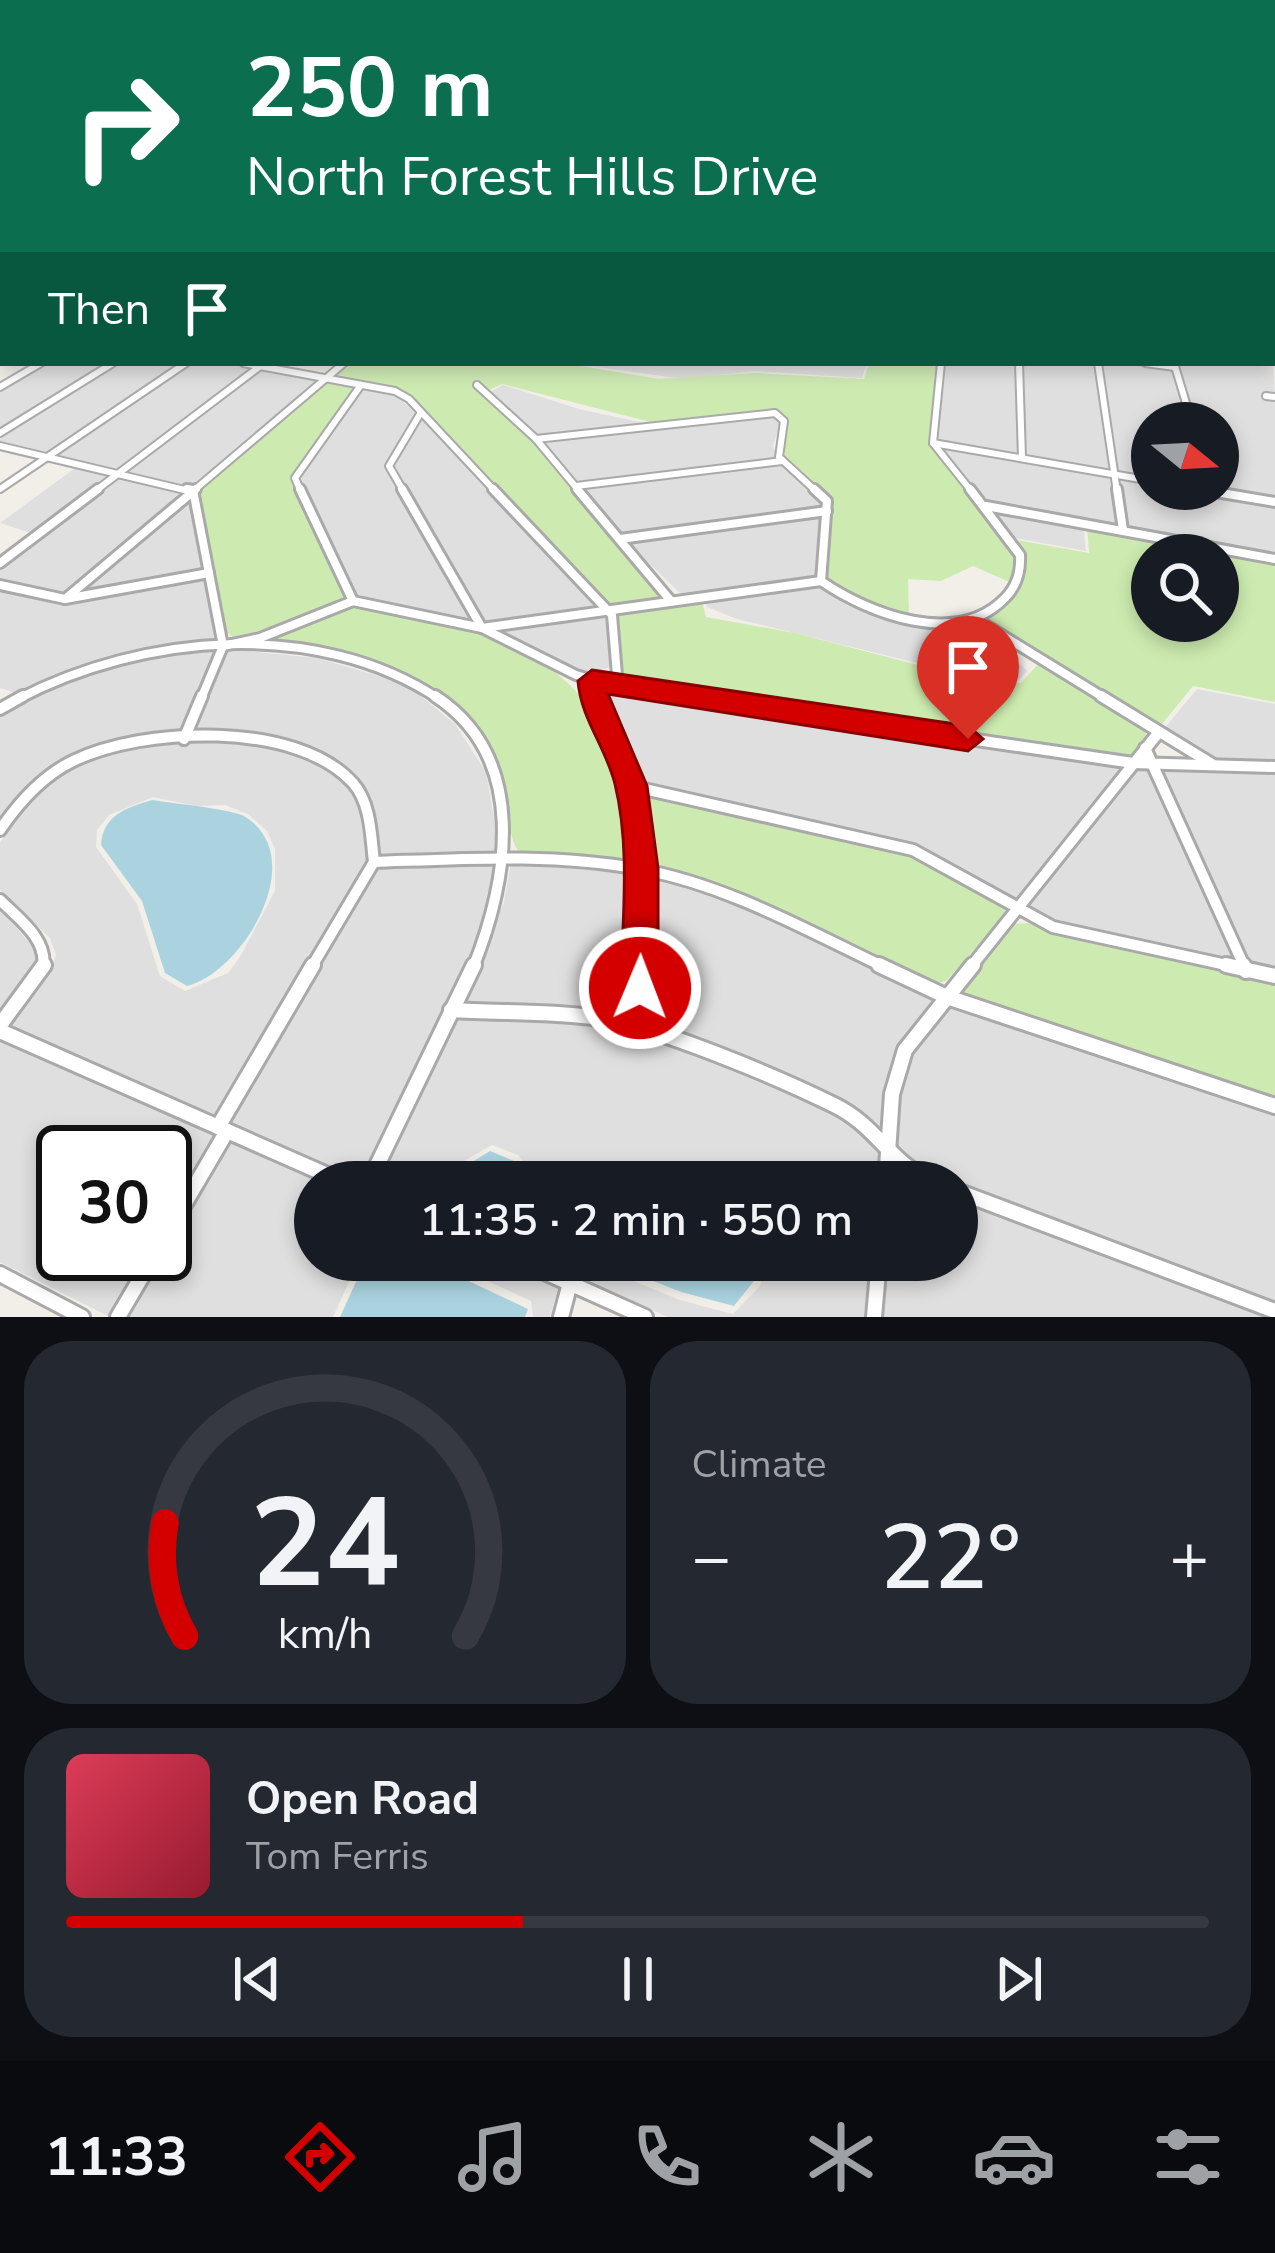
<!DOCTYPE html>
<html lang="en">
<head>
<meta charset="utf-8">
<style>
	:root { --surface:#171b24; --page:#242831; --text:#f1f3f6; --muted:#9ea1a6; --line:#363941; --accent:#d40000 }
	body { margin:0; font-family:"Nunito Sans",sans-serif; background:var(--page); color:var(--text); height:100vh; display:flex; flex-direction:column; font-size:45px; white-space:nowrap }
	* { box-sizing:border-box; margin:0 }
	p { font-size:39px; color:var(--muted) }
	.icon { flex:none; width:66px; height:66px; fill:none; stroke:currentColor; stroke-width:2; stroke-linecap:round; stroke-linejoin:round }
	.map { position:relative; height:1317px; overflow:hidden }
	.side { display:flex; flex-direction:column; gap:24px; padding:24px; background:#0d0f14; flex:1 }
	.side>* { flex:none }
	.banner { position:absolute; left:0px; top:0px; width:1275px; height:366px; box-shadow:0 6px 18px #0003; background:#0b6e4f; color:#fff; overflow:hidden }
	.needle { width:78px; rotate:108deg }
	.tools { position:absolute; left:1131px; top:402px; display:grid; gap:24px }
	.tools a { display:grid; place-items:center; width:108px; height:108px; border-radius:50%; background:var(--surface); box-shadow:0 6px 18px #0003; font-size:60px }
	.speed { position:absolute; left:36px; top:1125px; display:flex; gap:24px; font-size:60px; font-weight:700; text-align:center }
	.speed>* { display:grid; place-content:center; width:156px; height:156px; border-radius:50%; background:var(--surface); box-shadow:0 6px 18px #0003; line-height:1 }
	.speed .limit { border:6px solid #111; border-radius:18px; background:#fff; color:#111 }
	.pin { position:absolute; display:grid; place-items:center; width:102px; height:102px; color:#fff; margin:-123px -51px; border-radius:50% 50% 50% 0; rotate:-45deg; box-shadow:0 0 12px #0007 }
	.pin .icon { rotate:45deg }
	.me { position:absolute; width:132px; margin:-66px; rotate:1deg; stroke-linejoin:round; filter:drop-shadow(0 0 9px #0008) }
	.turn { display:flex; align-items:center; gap:42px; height:252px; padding:0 48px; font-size:54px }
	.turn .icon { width:156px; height:156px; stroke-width:2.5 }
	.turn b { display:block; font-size:84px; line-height:102px }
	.then { display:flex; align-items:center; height:114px; padding:0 48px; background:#0003; gap:24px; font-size:45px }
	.big { font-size:90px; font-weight:600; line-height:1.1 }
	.side .card { flex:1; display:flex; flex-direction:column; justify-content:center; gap:18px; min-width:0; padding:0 42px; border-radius:48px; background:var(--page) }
	.side .dial { align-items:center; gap:0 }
	.dial svg { height:312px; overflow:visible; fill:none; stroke:var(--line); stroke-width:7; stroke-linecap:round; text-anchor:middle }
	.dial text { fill:var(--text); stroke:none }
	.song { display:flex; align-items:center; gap:36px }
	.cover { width:144px; height:144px; border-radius:18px; background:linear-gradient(135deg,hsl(350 70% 55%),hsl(350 70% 35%)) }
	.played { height:12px; border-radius:6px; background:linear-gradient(90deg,var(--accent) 40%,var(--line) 40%) }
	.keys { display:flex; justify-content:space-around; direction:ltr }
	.heat { display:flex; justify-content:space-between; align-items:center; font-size:66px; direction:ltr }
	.side .tiles { flex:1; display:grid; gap:24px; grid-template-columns:1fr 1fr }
	.card:last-child { grid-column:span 2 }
	.trip { position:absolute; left:294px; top:1161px; width:684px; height:120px; border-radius:60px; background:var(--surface); box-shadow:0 6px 18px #0003; font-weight:600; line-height:120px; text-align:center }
	.tab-bar { display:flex; height:192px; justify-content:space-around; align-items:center; background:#090b0e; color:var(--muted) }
	.tab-bar .icon { width:84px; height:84px }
	.tab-bar .current { color:var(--accent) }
	.tab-bar b { font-size:54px; color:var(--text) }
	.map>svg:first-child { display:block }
	.residential { fill:#e0dfdf; fill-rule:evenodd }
	.grass { fill:#cdebb0; fill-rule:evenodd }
	.water { fill:#aad3df }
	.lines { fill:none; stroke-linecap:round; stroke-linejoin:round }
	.minor-far3-casing { stroke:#a9a9a9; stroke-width:10 }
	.minor-far2-casing { stroke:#a9a9a9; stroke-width:14 }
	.minor-far1-casing { stroke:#a9a9a9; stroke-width:16 }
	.minor-casing { stroke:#a9a9a9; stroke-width:20 }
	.minor-far3 { stroke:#fff; stroke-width:6 }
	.minor-far2 { stroke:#fff; stroke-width:8 }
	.minor-far1 { stroke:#fff; stroke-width:10 }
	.minor { stroke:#fff; stroke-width:14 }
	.route { fill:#d40000; stroke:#8a0000; stroke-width:3 }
</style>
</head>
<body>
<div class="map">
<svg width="1275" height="1317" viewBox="0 0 1275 1317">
	<rect width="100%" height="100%" fill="#f2efe9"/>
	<g class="residential">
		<path d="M1272,349L1275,396L1263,395L1275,399V500L1218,489V423H1196L1177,363H1272Z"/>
		<path d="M44,363H110L0,431V389Z"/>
		<path d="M116,363H183L47,455L0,443V435Z"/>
		<path d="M189,363L256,367L119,471L53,456Z"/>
		<path d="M569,363H867L862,378L755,371L683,379Z"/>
		<path d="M945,363H1016L1019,456L937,442Z"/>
		<path d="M1022,363H1095L1111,472L1026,457Z"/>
		<path d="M1101,363L1173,368L1189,423H1152V479L1119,473Z"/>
		<path d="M261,368L322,379L192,488L125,472Z"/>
		<path d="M503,385L579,409L649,424L538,438L488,393Z"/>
		<path d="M363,387L393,392L416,414L385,467L475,624L351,593L299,478Z"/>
		<path d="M774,414L781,421L773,446L778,459L578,484L541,441Z"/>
		<path d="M421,419L602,608L485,625L392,466Z"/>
		<path d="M938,446L1112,476L1119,527L988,505Z"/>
		<path d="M781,463L810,484L823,509L622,537L581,488Z"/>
		<path d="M78,466L114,474L34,534L0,523Z"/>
		<path d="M120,476L188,492L64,596L0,581V566Z"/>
		<path d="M1119,477L1152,483V489H1188L1275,504V557L1127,529Z"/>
		<path d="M190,496L205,572L74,595Z"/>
		<path d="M992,509L1083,525L1086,551L1015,538Z"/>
		<path d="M822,514L816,579L684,597L626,541Z"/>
		<path d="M205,576L218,643L151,649L66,673L19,694L0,688V588L65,603Z"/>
		<path d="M820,584L846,605L882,618L983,627L1027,671L1018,681H991L737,619L707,607L705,600Z"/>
		<path d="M606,613L610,667L585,675L495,630Z"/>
		<path d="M217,649L181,736L127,742L46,774L0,822V712L67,679L152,654Z"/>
		<path d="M226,649L317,658L406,684L455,724L486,772L500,853L379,857L366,792L339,763L259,735H191Z"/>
		<path d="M597,686L1097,764L1124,765L1016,900L915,846L636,783L621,743L599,706Z"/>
		<path d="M1197,689L1275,704V763L1214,761L1163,730Z"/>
		<path d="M255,742L308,758L346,781L356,795L368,862L216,1117L6,1025L49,974L56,955L50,938L0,890V843L26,801L78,762L105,753L183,743ZM153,797L196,806L225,805L248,814L267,831L275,849V891L240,957L228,973L185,991L160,976L137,904L96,847L97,830L109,815Z"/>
		<path d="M1137,767L1149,768L1236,963L1054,922L1027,907Z"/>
		<path d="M1160,768L1275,771V971L1250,966Z"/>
		<path d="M499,863L473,951L361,1181L228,1122L377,866Z"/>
		<path d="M511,863L635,874L633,1019L599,1011L460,1004L504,902Z"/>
		<path d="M646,876L728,902L937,998L898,1047L885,1091L883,1129L835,1099L646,1023Z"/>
		<path d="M0,909L43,958L0,1017Z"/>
		<path d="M951,1004L1275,1112V1303L913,1167L896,1151L899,1097L911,1054Z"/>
		<path d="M503,1015L638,1033L832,1112L872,1136L881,1153L878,1182H723L689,1169L647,1170L637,1182H541L518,1155L492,1145L448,1170L446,1182H377L455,1016Z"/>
		<path d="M0,1039L217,1135L165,1223V1152H63V1254H147L110,1317L0,1262Z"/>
		<path d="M229,1140L322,1182H315V1260H359L333,1317H127Z"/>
		<path d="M957,1199L1269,1317H883L887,1260H957Z"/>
		<path d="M442,1260H496L558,1288L550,1317H533L531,1301Z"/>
		<path d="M539,1260H582L680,1300L733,1314L760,1286L765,1260H871L866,1317H668Z"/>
	</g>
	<g class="grass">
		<path d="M347,363H563L659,379L755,373L864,379L869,363H938L930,443C954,485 1032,531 1012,583L973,566L941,581L908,579L909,615L892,613L824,579L829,503L826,493L781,452L785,419L760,411L658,424L502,384L483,393L541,449L660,592L654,601L609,606L403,392L332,378Z"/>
		<path d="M327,381L356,387L293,479L344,595L338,603L235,639L225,631L197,491Z"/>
		<path d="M1087,526L1275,561V702L1193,686L1158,729L991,626L990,618L1008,599L1024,569L1017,540L1089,553ZM1152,555H1218V621H1152Z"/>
		<path d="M702,601L706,617L795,633L991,684L1021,683L1040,662L1141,726L1148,737L1128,759L621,685L615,614Z"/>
		<path d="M349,606C377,608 405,615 432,621C568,650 626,716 635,856L616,862L521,854C505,838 512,804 504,783C461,673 373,660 268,644L270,637Z"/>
		<path d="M647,795L908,853L1003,904L1006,914L946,981L930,985L652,866L640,800Z"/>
		<path d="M1033,923L1089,943L1275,980V1097L966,996L961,984L1013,924Z"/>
	</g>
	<g class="water">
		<path d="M152,800C170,803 231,809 244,816C312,857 243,972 187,986L165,973L142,901L101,845C103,815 126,808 152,800Z"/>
		<path d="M490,1151L514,1161L532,1182H453L451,1175Z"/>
		<path d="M366,1260H424L528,1309L525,1317H340Z"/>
		<path d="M601,1260H758L754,1281L734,1306L681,1292Z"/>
	</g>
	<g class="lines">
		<g class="minor-far3-casing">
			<g id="minor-far3">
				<path d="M243,363L395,391L409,399L496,492"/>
				<path d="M941,363L933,443L972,492"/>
				<path d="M1019,363L1022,458"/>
				<path d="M1098,363L1117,492"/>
				<path d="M1145,363L1175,367"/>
				<path d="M1174,363L1192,423"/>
				<path d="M477,385L536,439L580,492"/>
				<path d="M0,387L41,363"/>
				<path d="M1266,396L1275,397"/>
				<path d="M0,433L113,363"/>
				<path d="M536,439L775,413L784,421L779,457L817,492"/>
				<path d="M933,443L1152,481"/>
				<path d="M0,446L193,492"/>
				<path d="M576,486L782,461"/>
				<path d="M0,489L186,363"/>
				<path d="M1198,489L1213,492"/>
				<path d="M94,492L259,367"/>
				<path d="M192,492L344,363"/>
				<path d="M301,492L295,478L361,385"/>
				<path d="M404,492L389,466L420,414"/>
			</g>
		</g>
		<g class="minor-far2-casing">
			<g id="minor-far2">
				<path d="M187,489L193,490L223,646"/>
				<path d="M300,489L353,601"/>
				<path d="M402,489L482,628L821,581"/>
				<path d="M493,489L612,615L618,687"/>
				<path d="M577,489L671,601"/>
				<path d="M814,489L827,501L821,581"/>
				<path d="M1117,489L1123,530"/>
				<path d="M1198,489L1275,502"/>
				<path d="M986,506L1275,559"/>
				<path d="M620,539L827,511"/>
				<path d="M0,563L98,489"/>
				<path d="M821,581C869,614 957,648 1005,598C1017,586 1021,572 1020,555L970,489"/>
				<path d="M0,585L65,599L209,573"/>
				<path d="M65,599L196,489"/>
				<path d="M976,619L1106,699"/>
				<path d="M223,646L260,638L353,601L482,628L576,675L618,687L698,699"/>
				<path d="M592,681L595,699"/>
				<path d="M18,699C143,634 317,618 439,699"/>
				<path d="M201,699L223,646"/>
			</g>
		</g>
		<g class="minor-far1-casing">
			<g id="minor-far1">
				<path d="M435,696C530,758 508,880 473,968"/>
				<path d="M594,696L627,771L637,814L641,968"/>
				<path d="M677,696L1133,763L1275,767"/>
				<path d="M1101,696L1212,764"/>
				<path d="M0,709L23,696"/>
				<path d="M184,739L202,696"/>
				<path d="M1145,748L1245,968"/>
				<path d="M631,786L913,850L1053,927L1240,968"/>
				<path d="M0,830C19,802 42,776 73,761C143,727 296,720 353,783C371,803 371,837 374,862L311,968"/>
				<path d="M374,862C462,859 553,853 639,869C725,884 808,931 886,968"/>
				<path d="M0,900C19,919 48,939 43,968"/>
				<path d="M970,968L1159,732"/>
			</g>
		</g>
		<g class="minor-casing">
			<g id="minor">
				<path d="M879,965L947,997L1275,1106"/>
				<path d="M1226,965L1275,976"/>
				<path d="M1243,965L1246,971"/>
				<path d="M451,1010C500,1013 551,1011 599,1018C657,1026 779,1078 834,1105C879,1127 889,1164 934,1182"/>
				<path d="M0,1025L44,965"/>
				<path d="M639,1027L641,965"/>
				<path d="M0,1031L343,1182"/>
				<path d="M218,1127L313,965"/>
				<path d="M369,1182L474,965"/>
				<path d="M886,1182L892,1094L905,1050L973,965"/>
				<path d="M957,1191L1275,1311"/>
				<path d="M165,1237L227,1131"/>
				<path d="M518,1260L645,1317"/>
				<path d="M0,1274L82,1317"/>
				<path d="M118,1317L155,1254"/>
				<path d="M561,1317L570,1283"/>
				<path d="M874,1317L879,1260"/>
			</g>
		</g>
		<use href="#minor-far3" class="minor-far3"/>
		<use href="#minor-far2" class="minor-far2"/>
		<use href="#minor-far1" class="minor-far1"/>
		<use href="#minor" class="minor"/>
	</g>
	<linearGradient id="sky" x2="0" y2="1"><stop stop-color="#8fc0e4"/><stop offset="0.53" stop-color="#f9f8f5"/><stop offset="1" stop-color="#f9f8f5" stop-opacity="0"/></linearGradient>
	<rect width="1275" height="392" fill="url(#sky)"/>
	<path class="route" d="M592,670L968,726L983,739L968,751L608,694L647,786L658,868V988L653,1001L640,1006L626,1001L621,988C622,922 631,849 615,784C606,747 581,719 578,681Z"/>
</svg>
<div class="tools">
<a><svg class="needle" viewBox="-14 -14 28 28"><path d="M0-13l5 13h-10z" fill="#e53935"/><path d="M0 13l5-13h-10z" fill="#9ea1a6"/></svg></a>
<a><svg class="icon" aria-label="search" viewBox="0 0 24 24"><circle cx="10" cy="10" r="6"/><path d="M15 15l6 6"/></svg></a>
</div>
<div class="speed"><div class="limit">30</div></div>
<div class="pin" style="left:968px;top:739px;background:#d93025"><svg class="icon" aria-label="arrive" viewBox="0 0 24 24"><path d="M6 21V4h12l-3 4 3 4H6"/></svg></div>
<svg class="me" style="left:640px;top:988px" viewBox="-20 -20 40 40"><circle r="17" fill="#d40000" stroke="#fff" stroke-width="3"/><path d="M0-11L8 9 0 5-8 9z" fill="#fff"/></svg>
<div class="trip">11:35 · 2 min · 550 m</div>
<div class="banner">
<div class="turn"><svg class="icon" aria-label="right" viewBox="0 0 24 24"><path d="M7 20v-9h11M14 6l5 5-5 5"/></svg><div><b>250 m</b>North Forest Hills Drive</div></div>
<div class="then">Then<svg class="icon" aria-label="arrive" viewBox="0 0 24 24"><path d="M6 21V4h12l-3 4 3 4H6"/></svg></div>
</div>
</div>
<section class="side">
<div class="tiles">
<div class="card dial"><svg viewBox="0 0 100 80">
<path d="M14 69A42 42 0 1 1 86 69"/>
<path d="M14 69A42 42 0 0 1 9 40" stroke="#d40000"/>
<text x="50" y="56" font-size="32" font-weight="700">24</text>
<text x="50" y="72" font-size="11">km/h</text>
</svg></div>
<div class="card"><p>Climate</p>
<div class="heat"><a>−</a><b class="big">22°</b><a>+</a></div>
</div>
<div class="card">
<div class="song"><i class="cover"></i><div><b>Open Road</b><p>Tom Ferris</p></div></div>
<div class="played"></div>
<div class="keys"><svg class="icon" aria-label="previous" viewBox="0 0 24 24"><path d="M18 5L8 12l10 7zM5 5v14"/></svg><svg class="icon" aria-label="pause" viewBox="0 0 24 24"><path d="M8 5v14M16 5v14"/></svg><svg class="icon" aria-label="next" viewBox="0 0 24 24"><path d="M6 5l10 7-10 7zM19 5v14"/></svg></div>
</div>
</div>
</section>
<nav class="tab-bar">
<b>11:33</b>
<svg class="icon current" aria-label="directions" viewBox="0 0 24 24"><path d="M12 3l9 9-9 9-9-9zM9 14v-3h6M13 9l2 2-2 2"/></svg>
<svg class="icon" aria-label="music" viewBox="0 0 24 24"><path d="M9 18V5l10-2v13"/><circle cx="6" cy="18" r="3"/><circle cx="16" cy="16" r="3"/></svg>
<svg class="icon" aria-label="phone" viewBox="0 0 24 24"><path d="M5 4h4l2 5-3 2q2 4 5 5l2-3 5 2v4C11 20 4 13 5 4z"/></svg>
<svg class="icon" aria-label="climate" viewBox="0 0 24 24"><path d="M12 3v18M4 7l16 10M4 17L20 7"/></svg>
<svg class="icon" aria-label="car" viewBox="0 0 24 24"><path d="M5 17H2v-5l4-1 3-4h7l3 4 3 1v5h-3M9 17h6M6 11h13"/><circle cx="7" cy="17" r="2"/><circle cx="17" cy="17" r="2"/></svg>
<svg class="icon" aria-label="filters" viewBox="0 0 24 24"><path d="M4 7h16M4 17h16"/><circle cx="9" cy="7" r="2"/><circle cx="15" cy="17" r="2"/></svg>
</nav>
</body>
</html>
